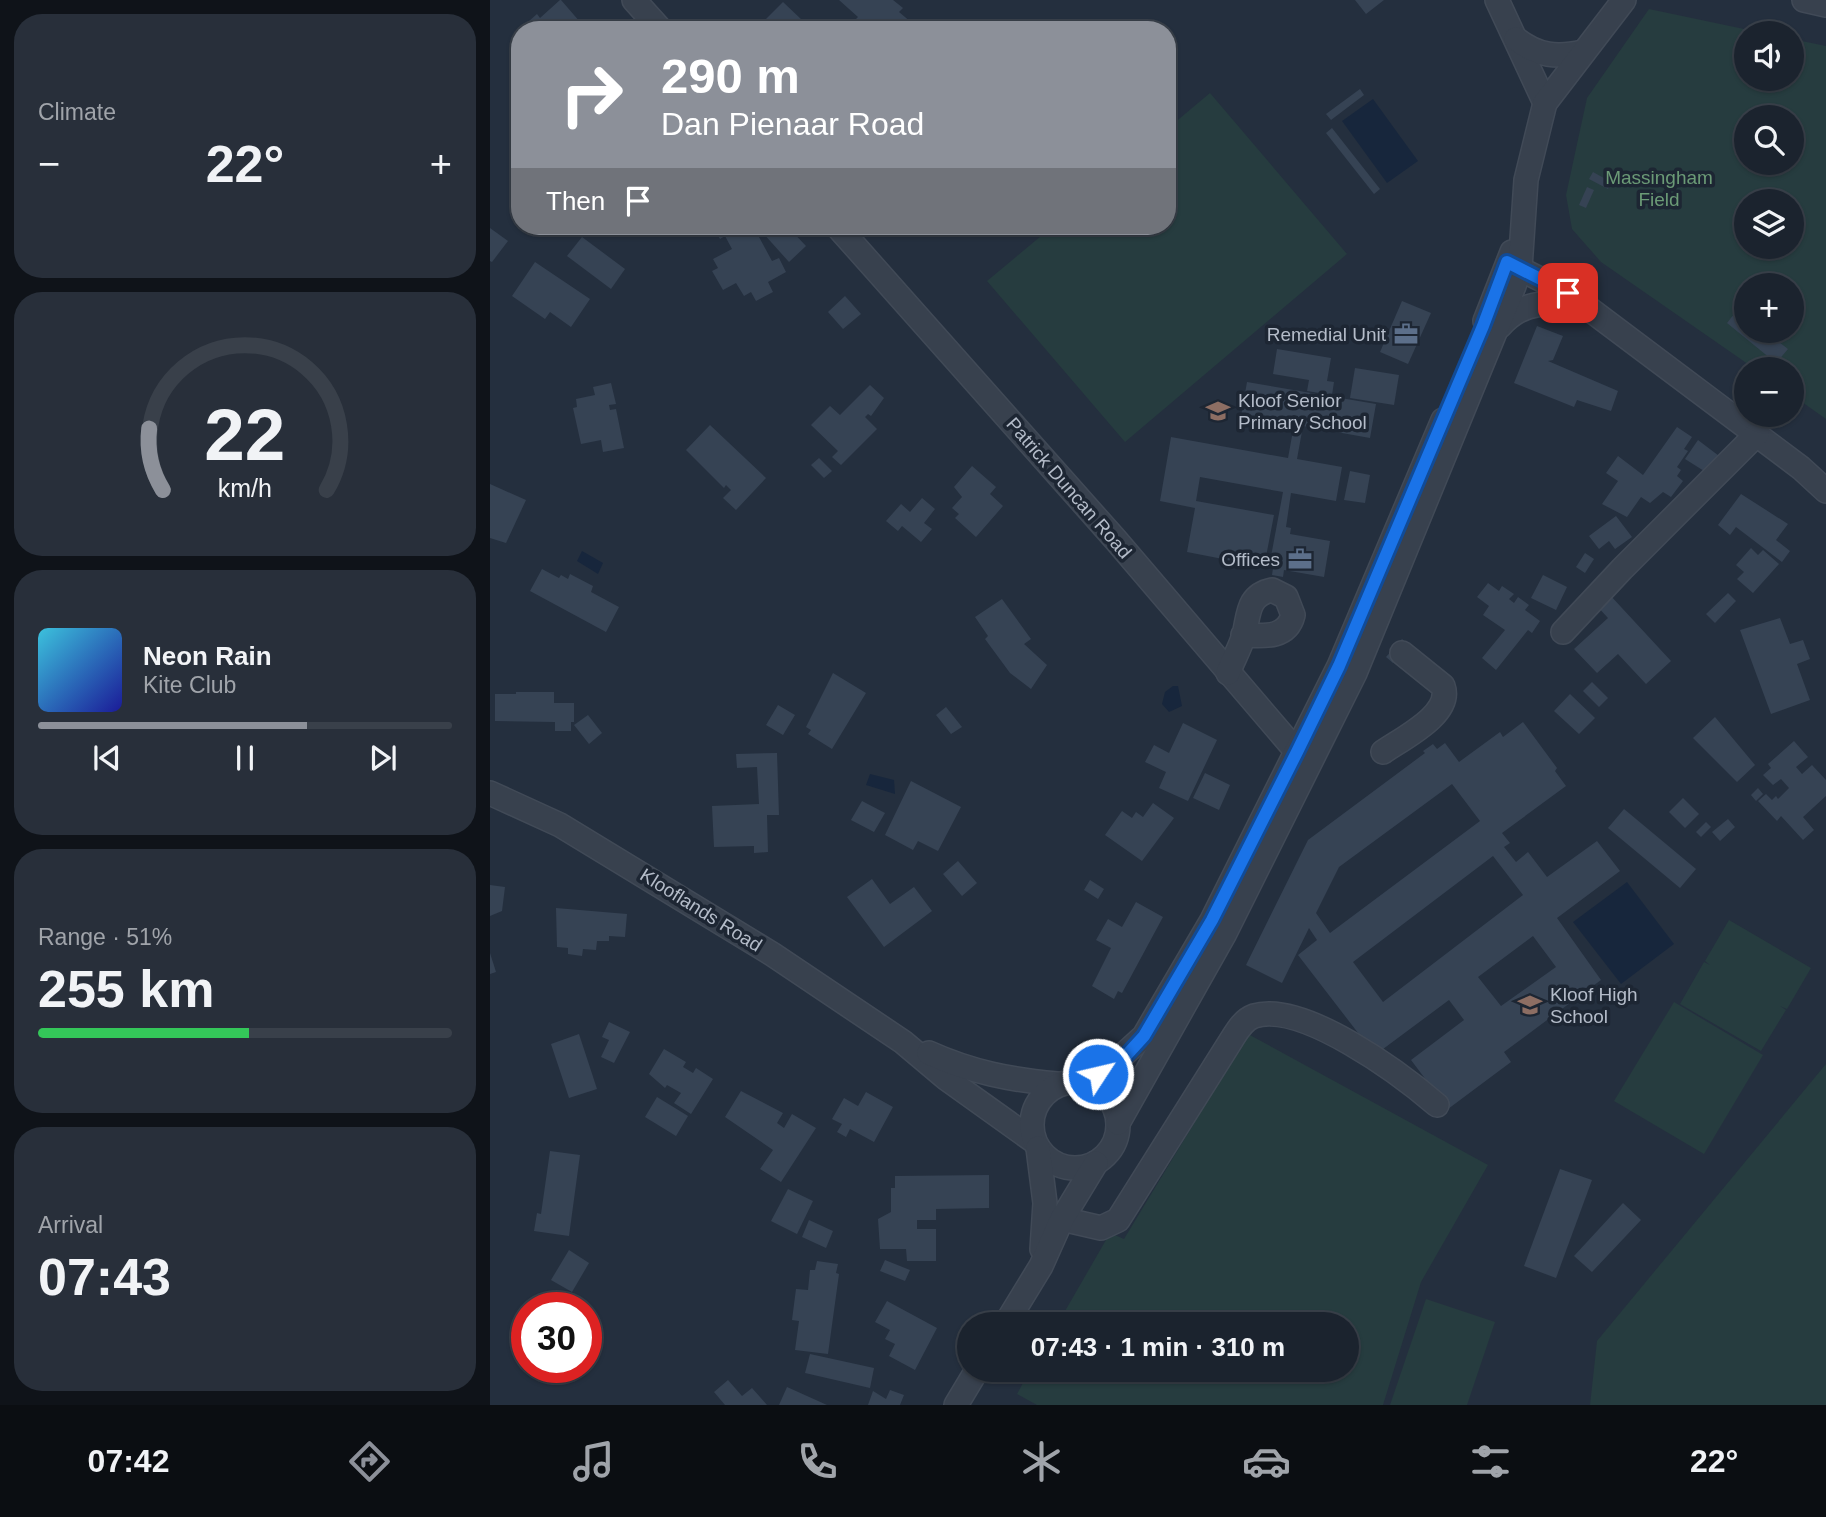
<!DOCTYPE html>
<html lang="en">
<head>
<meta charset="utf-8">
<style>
	:root { --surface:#1b232e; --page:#282f3a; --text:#f1f3f6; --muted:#a0a4aa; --line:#39404a; --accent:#8c9099 }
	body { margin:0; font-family:Arial,sans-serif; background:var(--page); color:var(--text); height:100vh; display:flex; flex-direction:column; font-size:26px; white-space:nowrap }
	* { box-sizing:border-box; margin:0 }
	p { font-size:23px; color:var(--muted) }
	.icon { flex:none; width:38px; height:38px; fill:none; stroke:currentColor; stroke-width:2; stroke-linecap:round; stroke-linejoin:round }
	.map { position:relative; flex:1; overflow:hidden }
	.side { display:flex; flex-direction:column; gap:14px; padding:14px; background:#0f1319; width:490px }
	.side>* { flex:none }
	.top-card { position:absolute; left:21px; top:21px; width:665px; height:214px; border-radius:28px; box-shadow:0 2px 5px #0004,0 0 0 2px var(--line); background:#8c9099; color:#fff; overflow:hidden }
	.fabs { position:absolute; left:1244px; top:21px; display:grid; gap:14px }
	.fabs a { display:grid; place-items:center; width:70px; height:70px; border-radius:50%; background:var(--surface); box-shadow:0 2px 5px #0004,0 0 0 2px var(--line); font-size:35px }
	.speed { position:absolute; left:21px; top:1292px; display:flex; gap:14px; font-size:35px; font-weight:700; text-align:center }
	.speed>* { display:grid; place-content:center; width:91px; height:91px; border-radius:50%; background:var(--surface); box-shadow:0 2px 5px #0004,0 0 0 2px var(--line); line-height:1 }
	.speed .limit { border:10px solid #d22; background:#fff; color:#111 }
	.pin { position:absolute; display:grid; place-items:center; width:60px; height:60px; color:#fff; margin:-30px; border-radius:14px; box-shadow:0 4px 10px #0006 }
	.me { position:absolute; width:77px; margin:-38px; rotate:55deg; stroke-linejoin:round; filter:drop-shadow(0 0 5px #0008) }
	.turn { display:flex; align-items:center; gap:24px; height:147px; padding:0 35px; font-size:32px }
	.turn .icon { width:91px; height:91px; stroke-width:2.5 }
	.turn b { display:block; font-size:49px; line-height:60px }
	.then { display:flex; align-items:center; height:66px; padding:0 35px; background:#0003; gap:14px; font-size:26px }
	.big { font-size:52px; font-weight:700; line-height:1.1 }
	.side .tile { flex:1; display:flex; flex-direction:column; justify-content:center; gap:10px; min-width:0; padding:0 24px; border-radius:28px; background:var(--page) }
	.side .dial { align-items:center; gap:0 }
	.dial svg { height:182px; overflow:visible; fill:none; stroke:var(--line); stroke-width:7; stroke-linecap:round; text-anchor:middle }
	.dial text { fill:var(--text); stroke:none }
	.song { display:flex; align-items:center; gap:21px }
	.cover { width:84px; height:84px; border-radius:10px; background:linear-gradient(135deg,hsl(190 70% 55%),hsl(240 70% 35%)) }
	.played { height:7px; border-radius:4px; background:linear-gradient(90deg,var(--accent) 65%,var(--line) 65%) }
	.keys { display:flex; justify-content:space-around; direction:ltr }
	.heat { display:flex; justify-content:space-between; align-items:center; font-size:38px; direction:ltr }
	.charge { height:10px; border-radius:5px; background:linear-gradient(90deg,#34c759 51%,var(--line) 0) }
	.trip { position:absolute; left:467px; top:1312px; width:402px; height:70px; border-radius:35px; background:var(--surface); box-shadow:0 2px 5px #0004,0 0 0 2px var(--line); font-weight:700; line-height:70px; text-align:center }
	.tabs { display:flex; height:112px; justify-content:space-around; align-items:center; background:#0b0e12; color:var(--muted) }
	.tabs .icon { width:49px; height:49px }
	.tabs .selected { color:var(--accent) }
	.tabs b { font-size:32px; color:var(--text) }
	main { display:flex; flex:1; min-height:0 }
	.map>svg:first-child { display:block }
	.green { fill:#263c3f; fill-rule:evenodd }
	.water { fill:#17263c }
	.building { fill:#364354; fill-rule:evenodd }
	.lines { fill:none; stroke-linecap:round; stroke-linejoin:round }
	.minor-casing { stroke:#414a57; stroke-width:26 }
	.minor { stroke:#38414e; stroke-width:23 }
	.route-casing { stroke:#114b97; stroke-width:18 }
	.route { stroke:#1a73e8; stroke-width:12 }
	.labels { text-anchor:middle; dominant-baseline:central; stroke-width:7; stroke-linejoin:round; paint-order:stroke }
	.park-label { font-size:19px; fill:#6b9a76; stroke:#1d2633 }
	.poi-label { font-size:19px; fill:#b4bcc9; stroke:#1d2633; text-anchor:end }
	.street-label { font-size:19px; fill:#b4bcc9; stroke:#1d2633 }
</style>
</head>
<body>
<main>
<section class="side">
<div class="tile"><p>Climate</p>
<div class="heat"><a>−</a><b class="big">22°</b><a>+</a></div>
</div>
<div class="tile dial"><svg viewBox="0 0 100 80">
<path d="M14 69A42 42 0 1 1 86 69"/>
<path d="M14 69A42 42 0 0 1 8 42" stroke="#8c9099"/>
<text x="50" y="56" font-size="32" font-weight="700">22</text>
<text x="50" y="72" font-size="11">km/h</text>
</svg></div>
<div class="tile">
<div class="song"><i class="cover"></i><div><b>Neon Rain</b><p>Kite Club</p></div></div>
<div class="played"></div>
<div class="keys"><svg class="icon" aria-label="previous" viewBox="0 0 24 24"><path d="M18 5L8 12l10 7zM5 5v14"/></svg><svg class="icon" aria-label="pause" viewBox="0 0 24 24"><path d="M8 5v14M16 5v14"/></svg><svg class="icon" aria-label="next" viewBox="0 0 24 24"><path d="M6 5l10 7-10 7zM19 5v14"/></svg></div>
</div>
<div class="tile"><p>Range · 51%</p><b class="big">255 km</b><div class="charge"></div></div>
<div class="tile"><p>Arrival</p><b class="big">07:43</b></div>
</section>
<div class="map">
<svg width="1336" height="1405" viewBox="0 0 1336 1405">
	<rect width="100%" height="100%" fill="#242f3e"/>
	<g class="green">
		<path d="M1159,9L1273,33H1256V79H1302V39L1336,46V419L1302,395V369H1265L1111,262L1082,229L1076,195L1097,98ZM1256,117H1302V163H1256ZM1256,201H1302V247H1256ZM1256,285H1302V331H1256Z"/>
		<path d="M720,93L857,254L635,442L497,281L563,226H677V129Z"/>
		<path d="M1239,920L1321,968L1297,1009L1290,1006L1296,1010L1271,1051L1190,1004L1214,962L1220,965L1215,961Z"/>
		<path d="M1184,1002L1273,1055L1214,1154L1124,1101Z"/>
		<path d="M758,1034L998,1165L931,1282L893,1405H547L527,1394L540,1370H858V1325H567L620,1233L634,1239Z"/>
		<path d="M1336,1064V1405H1100L1107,1341Z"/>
		<path d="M936,1299L1005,1322L977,1405H900Z"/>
	</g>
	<g class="water">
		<path d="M883,99L928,161L897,183L852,121Z"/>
		<path d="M92,551L113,563L108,574L87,561Z"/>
		<path d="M683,686H688L692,706L679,712L672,704L675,692Z"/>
		<path d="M380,774L404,780L405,794L376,785Z"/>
		<path d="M1137,882L1184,944L1131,984L1083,922Z"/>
	</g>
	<g class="building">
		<path d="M70,0H71L97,30H44L38,22L47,14L50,18Z"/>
		<path d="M349,0H403L413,8L409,12L428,28L372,30L363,22L368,17Z"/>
		<path d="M865,0H894L876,14Z"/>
		<path d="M293,2L313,21L304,30H287L276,19Z"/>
		<path d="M870,89L874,95L841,120L836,114Z"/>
		<path d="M842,128L890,189L884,194L836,133Z"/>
		<path d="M1103,172L1121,182L1118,189L1099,179Z"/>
		<path d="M1097,187L1104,190L1096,208L1089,205Z"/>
		<path d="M222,226H263L282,261L289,258L296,272L278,282L283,292L266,301L261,292L254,296L246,283L233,290L222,271L228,268L223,259L242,249L235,236L230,239Z"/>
		<path d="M281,226H297L316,246L299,262L273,233Z"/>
		<path d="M0,228L18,241L2,262L0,261Z"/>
		<path d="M92,237L135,269L121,289L77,256Z"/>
		<path d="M45,262L100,299L81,327L60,312L55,319L22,296Z"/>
		<path d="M355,296L371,314L353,329L338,312Z"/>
		<path d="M912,301L941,313L918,364L890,352Z"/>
		<path d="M1248,309L1256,316V331H1275L1298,349L1286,363L1237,323Z"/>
		<path d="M1047,326L1073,336L1063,360L1058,361L1128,391L1121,411L1087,400L1084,407L1024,383Z"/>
		<path d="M787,349L841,358L837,381L844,382L842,395L817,391L819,380L783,374Z"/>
		<path d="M865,368L909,375L904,405L860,398Z"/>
		<path d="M757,382L886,404L880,438L813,426L807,459L852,467L846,501L801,493L796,527L801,528L800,534L840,541L834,577L794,570L793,577L782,575L783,568L779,567L793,492L710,477L706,501L784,515L774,567L697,552L705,508L670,501L681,437L798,458L804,425L751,416Z"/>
		<path d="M121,383L126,404L119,405L120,410L126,409L134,448L113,452L111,440L91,444L83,408L87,407L86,399L105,395L103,387Z"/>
		<path d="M380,385L394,398L381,416L378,414L375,417L387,429L351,465L342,457L348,451L321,425L340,406L350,415Z"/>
		<path d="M220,425L276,478L246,510L233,498L241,490L236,485L234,488L196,450Z"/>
		<path d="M1187,427L1202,437L1194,449L1198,451L1187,467L1191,470L1187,476L1193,481L1181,497L1173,492L1160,503L1151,497L1137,517L1112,504L1128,481L1116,473L1128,456L1153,475Z"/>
		<path d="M1208,440L1233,459L1222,476L1195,459Z"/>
		<path d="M329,458L342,471L334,478L321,465Z"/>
		<path d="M482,466L506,487L500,494L513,506L486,537L465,518L469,514L462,508L472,497L464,487Z"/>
		<path d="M860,471L880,475L875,503L854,500Z"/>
		<path d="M0,484L36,500L16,543L0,538Z"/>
		<path d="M1251,494L1298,524L1286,540L1300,551L1292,562L1246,527L1240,535L1228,525Z"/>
		<path d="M432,498L445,509L434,523L442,529L431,542L412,526L408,531L396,521L411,504L420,512Z"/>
		<path d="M1126,516L1142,537L1125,549L1119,541L1109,549L1099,536Z"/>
		<path d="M1261,548L1268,555L1273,550L1289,564L1263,593L1247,579L1254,572L1246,565Z"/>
		<path d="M1095,553L1104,559L1095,573L1086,567Z"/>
		<path d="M52,569L69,578L71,575L78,579L80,574L103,586L101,592L129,607L116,632L40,591Z"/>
		<path d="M1053,575L1077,587L1066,610L1041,598Z"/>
		<path d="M998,583L1009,591L1012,586L1024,594L1019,599L1024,603L1028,597L1039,605L1035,610L1050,621L1042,633L1038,630L1006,670L992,658L1015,630L993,615L999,606L987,597Z"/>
		<path d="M1238,593L1246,601L1225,623L1216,614Z"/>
		<path d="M1119,594L1181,661L1156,684L1128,654L1107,673L1084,649L1118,618L1106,605Z"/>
		<path d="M512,599L541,639L534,644L557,665L541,689L520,673L495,639L498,636L485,617Z"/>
		<path d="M1290,618L1300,644L1313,640L1320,659L1307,664L1320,700L1281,714L1250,630Z"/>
		<path d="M912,639L919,645L903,663L896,657Z"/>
		<path d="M343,673L376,693L342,749L318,734L321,730L316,727Z"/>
		<path d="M1102,682L1118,698L1109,707L1093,691Z"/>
		<path d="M26,692H64V703H84V722H81V731H65V722L5,721V694H26Z"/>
		<path d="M1080,694L1105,718L1089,734L1064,711Z"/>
		<path d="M288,705L305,715L293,735L276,725Z"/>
		<path d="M456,707L472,727L461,734L446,715Z"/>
		<path d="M98,715L112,733L99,744L84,725Z"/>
		<path d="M1225,717L1265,765L1247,782L1203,738Z"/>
		<path d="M1033,722L1067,768L1065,771L1076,786L1012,833L1020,843L1014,847L1026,862L1038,852L1057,877L1107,841L1130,871L1067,918L1111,980L1014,1052L1021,1062L958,1109L921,1060L974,1020L959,1000L885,1055L808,955L827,940L819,928L792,983L756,965L818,840L935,753L933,751L943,744L947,749L955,743L969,762L1010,732L1013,737ZM962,784L990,821L840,933L826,913L849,867ZM1003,856L1033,895L893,1002L863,962ZM1043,936L1066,967L1011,1006L988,977Z"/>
		<path d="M693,723L727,740L698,801L669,788L676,772L655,762L664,745L679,753Z"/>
		<path d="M1304,741L1318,757L1306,767L1312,774L1322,765L1336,780V796L1313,817L1324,830L1313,840L1291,816L1287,821L1268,801L1276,794L1282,800L1286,796L1288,799L1299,788L1291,779L1283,785L1273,775L1281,768L1278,764Z"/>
		<path d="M287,753L289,815H277L278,852L264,853V846L224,847L222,806L269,804L267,767L247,768L246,754Z"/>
		<path d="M715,773L740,785L729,810L703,798Z"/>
		<path d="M421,781L471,807L448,851L428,841L423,850L395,835Z"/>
		<path d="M1268,788L1273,794L1266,801L1261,795Z"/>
		<path d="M1193,798L1209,814L1195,828L1179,812Z"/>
		<path d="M372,801L395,813L384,832L361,820Z"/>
		<path d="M663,803L684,818L652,861L615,835L632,811L642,818L646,812L653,817Z"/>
		<path d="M1134,809L1206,869L1190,888L1118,828Z"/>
		<path d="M1238,819L1245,827L1230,841L1222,832Z"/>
		<path d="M1216,822L1221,827L1211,837L1206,832Z"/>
		<path d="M468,861L487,883L472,896L453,874Z"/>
		<path d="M382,879L400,904L424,887L442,911L394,947L357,897Z"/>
		<path d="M600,880L614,889L608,899L594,890Z"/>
		<path d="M0,885L15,887L12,911L0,916Z"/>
		<path d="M646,902L673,917L632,993L628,991L624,999L602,986L621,948L606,940L618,919L632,927Z"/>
		<path d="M66,908L137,914L135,937L119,936V941H107L106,950L93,949L92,956L78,954V948L67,947Z"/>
		<path d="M0,953L6,972L0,974Z"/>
		<path d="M119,1022L140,1032L124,1063L111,1057L119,1040L112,1037Z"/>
		<path d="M89,1034L107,1089L79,1098L61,1044Z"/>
		<path d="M174,1049L196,1062L193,1067L203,1073L206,1068L223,1079L201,1114L184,1103L191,1093L177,1085L175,1088L159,1074Z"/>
		<path d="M251,1091L293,1113L287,1123L294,1128L302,1114L326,1128L291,1182L270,1169L283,1150L235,1117Z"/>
		<path d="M376,1092L403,1107L384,1142L360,1129L356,1137L347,1132L352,1124L342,1119L354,1098L368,1106Z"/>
		<path d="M167,1097L198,1116L186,1136L155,1117Z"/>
		<path d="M60,1151L90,1155L79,1236L44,1231L47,1213L51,1214Z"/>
		<path d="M1070,1169L1102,1180L1066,1278L1034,1266Z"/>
		<path d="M499,1175V1208L446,1209V1220H427V1229H446V1261H417L416,1249H390L388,1219L401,1212V1188H405V1176Z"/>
		<path d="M298,1189L323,1201L307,1234L281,1221Z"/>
		<path d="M1133,1203L1151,1220L1102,1272L1084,1256Z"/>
		<path d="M319,1220L343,1231L336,1248L312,1237Z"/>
		<path d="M79,1250L99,1263L82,1292L61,1280Z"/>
		<path d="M395,1260L420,1270L415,1281L390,1271Z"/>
		<path d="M327,1261L348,1264L346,1273L349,1274L338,1354L305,1350L309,1321L302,1320L306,1289L318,1290L320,1270H325Z"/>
		<path d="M397,1301L447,1328L425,1370L399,1356L405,1344L395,1339L400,1330L385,1322Z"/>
		<path d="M320,1354L384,1368L380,1388L315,1373Z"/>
		<path d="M238,1380L252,1396L262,1388L277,1405H235L224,1392Z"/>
		<path d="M297,1387L337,1405H289Z"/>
		<path d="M400,1390L414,1395L410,1405H378L383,1391L396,1399Z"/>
	</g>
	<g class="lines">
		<g class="minor-casing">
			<g id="minor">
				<path d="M144,0L171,30"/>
				<path d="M1007,0L1055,103"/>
				<path d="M1314,0L1336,5"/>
				<path d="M1026,39C1048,56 1067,58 1093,52"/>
				<path d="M347,226L625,539L807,752"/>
				<path d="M1018,263L1078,293L1311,468L1336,491"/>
				<path d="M995,321L1022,252"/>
				<path d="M1010,326C1034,299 1061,301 1093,310"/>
				<path d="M1073,632L1132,569L1267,434"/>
				<path d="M738,673C743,660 750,648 754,635C759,615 757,595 782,590L796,597L803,615C797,639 773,636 753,635"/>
				<path d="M893,752C913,738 963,714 953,686L912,653"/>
				<path d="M0,793L70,825L282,954L413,1042L457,1079L545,1142"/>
				<path d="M439,1053C481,1072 521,1080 567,1084"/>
				<circle cx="585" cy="1125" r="43"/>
				<path d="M589,1082L619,1068L654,1036L722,920L849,666L953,420"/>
				<path d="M628,1123L735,933L865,673L1024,286L1030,268L1036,180L1055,103L1134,0"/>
				<path d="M548,1148L555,1203L552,1249"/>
				<path d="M572,1219L611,1228L628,1220L742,1039C747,1031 753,1020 764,1016C813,1001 911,1074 947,1105"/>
				<path d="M515,1325L551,1266L572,1219L606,1163"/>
				<path d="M466,1405L487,1370"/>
			</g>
		</g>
		<use href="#minor" class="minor"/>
	</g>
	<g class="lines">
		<g class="route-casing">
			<path id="route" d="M608,1074L633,1059L654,1036L722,920L807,752L849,666L993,326L1017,262L1078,293"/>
		</g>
		<use href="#route" class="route"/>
	</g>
	<defs>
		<g id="office-bare" transform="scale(1.89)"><path d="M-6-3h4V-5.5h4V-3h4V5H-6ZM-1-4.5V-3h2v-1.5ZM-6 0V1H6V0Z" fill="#5c6f8a" stroke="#1d2633" stroke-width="2.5" paint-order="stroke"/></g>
		<g id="school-bare" transform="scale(1.89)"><path d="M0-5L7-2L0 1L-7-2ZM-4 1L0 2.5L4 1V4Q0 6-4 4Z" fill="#8d6e63" stroke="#1d2633" stroke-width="2.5" paint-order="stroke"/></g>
	</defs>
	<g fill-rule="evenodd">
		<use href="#office-bare" x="916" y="334"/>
		<use href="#school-bare" x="728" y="411"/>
		<use href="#office-bare" x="810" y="559"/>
		<use href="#school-bare" x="1040" y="1005"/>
	</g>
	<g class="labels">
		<g class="park-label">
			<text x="1169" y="177">Massingham<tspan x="1169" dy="22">Field</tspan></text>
		</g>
		<g class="poi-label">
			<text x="896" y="334">Remedial Unit</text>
			<text x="748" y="400" text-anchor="start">Kloof Senior<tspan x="748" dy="22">Primary School</tspan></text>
			<text x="790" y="559">Offices</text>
			<text x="1060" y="994" text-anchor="start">Kloof High<tspan x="1060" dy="22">School</tspan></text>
		</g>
		<g class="street-label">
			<text transform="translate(579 488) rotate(49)">Patrick Duncan Road</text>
			<text transform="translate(211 910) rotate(32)">Klooflands Road</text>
		</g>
	</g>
</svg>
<div class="fabs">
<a><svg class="icon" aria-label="sound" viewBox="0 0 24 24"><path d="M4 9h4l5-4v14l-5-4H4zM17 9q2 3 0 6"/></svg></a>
<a><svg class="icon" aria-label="search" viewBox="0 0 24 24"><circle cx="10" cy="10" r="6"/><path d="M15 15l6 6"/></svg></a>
<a><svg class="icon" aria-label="layers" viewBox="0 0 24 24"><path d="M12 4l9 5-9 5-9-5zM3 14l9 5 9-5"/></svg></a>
<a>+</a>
<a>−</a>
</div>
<div class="speed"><div class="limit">30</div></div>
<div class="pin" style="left:1078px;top:293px;background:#d93025"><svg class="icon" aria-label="arrive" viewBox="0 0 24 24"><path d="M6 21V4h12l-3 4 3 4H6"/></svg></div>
<svg class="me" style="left:608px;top:1074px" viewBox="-20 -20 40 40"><circle r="17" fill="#1a73e8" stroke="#fff" stroke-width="3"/><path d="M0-11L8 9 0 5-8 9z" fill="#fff"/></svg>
<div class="trip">07:43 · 1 min · 310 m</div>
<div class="top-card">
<div class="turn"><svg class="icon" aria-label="right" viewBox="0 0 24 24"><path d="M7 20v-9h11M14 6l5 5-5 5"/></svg><div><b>290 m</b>Dan Pienaar Road</div></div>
<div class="then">Then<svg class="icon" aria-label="arrive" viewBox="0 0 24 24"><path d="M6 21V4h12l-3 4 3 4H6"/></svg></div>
</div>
</div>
</main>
<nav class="tabs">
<b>07:42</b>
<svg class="icon selected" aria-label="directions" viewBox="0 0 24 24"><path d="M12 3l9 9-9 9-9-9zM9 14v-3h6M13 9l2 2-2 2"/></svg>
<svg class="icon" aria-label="music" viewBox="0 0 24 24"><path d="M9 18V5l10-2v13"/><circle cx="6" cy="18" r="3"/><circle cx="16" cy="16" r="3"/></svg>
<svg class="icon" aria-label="phone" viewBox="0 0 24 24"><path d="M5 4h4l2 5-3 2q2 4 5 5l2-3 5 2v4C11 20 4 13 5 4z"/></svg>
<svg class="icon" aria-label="climate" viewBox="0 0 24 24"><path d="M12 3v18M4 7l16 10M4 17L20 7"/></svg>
<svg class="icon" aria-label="car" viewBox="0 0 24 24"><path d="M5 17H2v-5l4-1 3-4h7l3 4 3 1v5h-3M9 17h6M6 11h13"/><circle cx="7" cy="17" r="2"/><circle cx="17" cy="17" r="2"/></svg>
<svg class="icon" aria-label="filters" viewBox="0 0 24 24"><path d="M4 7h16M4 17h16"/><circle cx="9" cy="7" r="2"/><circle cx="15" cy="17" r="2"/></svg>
<b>22°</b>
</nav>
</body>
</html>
